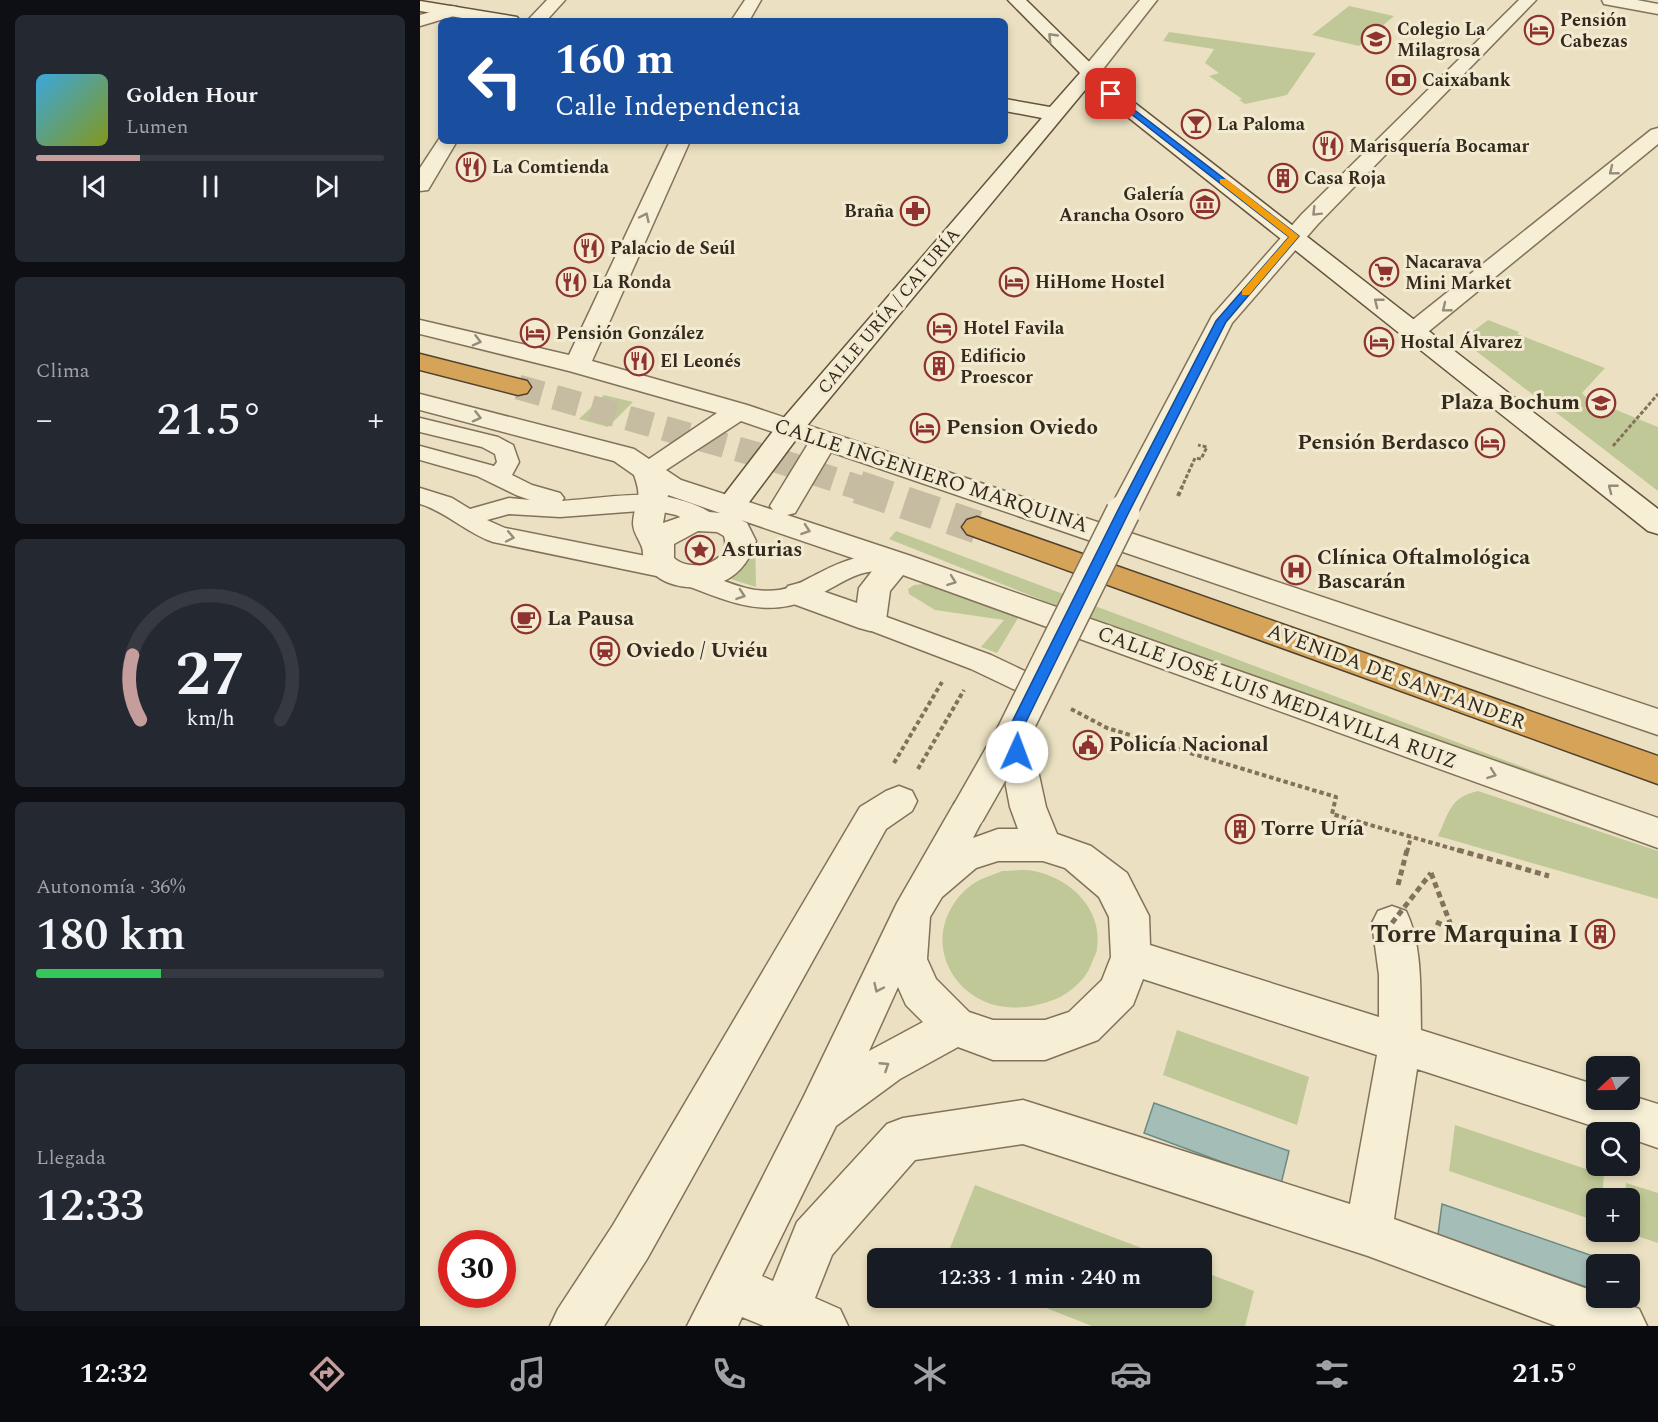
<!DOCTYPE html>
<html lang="es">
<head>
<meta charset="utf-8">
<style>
	:root { --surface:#171b24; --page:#242831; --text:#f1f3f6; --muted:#9ea1a6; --line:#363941; --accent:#c49d9c }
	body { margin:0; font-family:Spectral,serif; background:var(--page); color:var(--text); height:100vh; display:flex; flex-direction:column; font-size:22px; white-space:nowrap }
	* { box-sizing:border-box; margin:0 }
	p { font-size:20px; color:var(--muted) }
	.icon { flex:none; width:33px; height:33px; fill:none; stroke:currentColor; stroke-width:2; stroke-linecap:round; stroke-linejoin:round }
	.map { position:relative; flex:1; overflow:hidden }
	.side { display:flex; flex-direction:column; gap:15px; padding:15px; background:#0d0f14; width:420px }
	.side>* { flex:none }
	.hud { position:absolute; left:18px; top:18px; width:570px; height:126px; border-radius:9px; box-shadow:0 3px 9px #0003; background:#1a4fa0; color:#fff; overflow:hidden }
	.needle { width:39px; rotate:248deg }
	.tools { position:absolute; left:1166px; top:1056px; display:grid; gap:12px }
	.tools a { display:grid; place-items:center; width:54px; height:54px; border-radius:9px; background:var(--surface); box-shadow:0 3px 9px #0003; font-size:30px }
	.speed { position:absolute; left:18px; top:1230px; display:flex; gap:12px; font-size:30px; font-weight:700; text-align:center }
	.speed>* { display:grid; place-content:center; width:78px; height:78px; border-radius:50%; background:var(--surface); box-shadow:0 3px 9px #0003; line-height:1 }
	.speed .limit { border:9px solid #d22; background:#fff; color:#111 }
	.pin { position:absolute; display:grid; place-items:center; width:51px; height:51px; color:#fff; margin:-26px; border-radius:12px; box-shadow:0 3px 9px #0006 }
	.me { position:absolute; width:66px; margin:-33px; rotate:2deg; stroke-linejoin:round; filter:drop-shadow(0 0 4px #0008) }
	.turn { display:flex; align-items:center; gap:21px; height:126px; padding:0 18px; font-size:27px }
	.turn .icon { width:78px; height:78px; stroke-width:2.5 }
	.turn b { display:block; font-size:42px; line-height:51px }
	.big { font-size:45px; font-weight:600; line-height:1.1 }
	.side .card { flex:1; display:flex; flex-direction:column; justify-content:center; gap:9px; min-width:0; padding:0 21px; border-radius:9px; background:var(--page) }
	.side .dial { align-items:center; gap:0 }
	.dial svg { height:156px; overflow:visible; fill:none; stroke:var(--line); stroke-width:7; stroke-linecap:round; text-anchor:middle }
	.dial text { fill:var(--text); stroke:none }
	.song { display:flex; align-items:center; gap:18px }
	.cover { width:72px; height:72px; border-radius:9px; background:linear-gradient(135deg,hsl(200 70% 55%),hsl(70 70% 35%)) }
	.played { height:6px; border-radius:3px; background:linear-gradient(90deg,var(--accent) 30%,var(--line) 30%) }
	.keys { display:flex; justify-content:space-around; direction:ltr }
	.heat { display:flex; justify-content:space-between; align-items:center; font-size:33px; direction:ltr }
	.charge { height:9px; border-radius:4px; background:linear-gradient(90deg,#34c759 36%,var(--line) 0) }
	.trip { position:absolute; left:447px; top:1248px; width:345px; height:60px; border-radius:9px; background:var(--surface); box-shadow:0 3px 9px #0003; font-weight:600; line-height:60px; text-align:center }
	.dock { display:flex; height:96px; justify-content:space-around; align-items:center; background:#090b0e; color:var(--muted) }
	.dock .icon { width:42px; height:42px }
	.dock .on { color:var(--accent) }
	.dock b { font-size:27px; color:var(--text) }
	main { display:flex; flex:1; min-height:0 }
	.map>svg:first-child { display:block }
	.green { fill:#c0c897 }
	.water { fill:#a4beb7; stroke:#6c8b85; stroke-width:1.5 }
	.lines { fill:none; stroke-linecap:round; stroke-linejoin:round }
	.highway-tunnel-far1 { stroke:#c6bca1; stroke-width:25; stroke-dasharray:25 13; stroke-linecap:butt }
	.highway-tunnel { stroke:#c6bca1; stroke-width:33; stroke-dasharray:33 16; stroke-linecap:butt }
	.lane-casing { stroke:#83725b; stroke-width:3 }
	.street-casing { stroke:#83725b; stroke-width:3 }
	.secondary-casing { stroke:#65533e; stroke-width:3 }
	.highway-casing { stroke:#51412f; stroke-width:3 }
	.path-far2 { stroke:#83725b; stroke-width:3; stroke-dasharray:4 2; stroke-linecap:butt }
	.path-far1 { stroke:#83725b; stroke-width:4; stroke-dasharray:4.5 3; stroke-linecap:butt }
	.path { stroke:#83725b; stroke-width:5; stroke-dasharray:6 4; stroke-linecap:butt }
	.lane { fill:#f6eed5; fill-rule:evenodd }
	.street { fill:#f6eed5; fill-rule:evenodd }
	.secondary { fill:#f6eed5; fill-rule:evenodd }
	.highway { fill:#d5a458; fill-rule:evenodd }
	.street-bridge-casing { stroke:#83725b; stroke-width:36; stroke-linecap:butt }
	.path-bridge { stroke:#83725b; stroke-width:5; stroke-dasharray:6 4; stroke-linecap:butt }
	.street-bridge { stroke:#f6eed5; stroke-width:33 }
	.oneway { stroke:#958c7a }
	.route { fill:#1a73e8; stroke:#114b97; stroke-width:1.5 }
	.slow { fill:#f59e0b }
	.labels { text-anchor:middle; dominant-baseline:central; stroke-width:6; stroke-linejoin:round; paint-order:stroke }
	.far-poi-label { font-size:18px; font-weight:bold; fill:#342a1e; stroke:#f3ebd1; text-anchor:start }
	.far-street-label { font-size:18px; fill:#342a1e; stroke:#f3ebd1 }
	.poi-label { font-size:21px; font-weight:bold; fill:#342a1e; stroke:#f3ebd1; text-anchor:start }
	.street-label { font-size:21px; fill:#342a1e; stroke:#f3ebd1 }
	.near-poi-label { font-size:26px; font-weight:bold; fill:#342a1e; stroke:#f3ebd1; text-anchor:end }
</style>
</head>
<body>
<main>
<section class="side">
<div class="card">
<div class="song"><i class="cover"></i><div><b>Golden Hour</b><p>Lumen</p></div></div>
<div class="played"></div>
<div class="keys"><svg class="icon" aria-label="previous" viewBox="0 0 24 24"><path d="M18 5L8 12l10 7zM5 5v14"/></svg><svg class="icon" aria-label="pause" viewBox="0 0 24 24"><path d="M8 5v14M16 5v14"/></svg><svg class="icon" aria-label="next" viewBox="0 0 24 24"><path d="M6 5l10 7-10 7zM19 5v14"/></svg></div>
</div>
<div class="card"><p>Clima</p>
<div class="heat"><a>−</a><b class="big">21.5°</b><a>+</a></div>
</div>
<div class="card dial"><svg viewBox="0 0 100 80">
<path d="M14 69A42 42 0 1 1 86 69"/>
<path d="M14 69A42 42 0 0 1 10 36" stroke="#c49d9c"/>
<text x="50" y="56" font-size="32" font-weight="700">27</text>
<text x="50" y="72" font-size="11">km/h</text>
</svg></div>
<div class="card"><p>Autonomía · 36%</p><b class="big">180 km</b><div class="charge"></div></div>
<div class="card"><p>Llegada</p><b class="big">12:33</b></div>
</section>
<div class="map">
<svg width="1238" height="1326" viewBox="0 0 1238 1326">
	<rect width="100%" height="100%" fill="#ebe1c2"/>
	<g class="green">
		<path d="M929,6L974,16L939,46L892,35Z"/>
		<path d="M749,32L896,53L867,95L825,104L819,100L822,99L789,76L799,73L785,63L794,49L743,41Z"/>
		<path d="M1068,320L1099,332L1097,334L1185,368L1162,393L1167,398L1238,427V491L1047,344V336Z"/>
		<path d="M184,395L213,402L188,427L159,419Z"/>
		<path d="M476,531L1238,818V828L717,638L469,539Z"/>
		<path d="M335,537L336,587L304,577L328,539Z"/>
		<path d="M504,584L600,615L577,653L561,647L584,620L515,610L489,594L488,589L494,585Z"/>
		<path d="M1058,791L1238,851V899L1018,836C1029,813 1030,797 1058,791Z"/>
		<path d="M582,871C592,871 604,869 614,871C649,878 683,908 677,948C677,953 673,959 671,965C666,979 650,993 636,999C620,1005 605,1009 587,1007C540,1003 508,955 529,912C535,900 544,889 556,882C564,877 573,875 582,871Z"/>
		<path d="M757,1030L889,1077L877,1125L743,1075Z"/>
		<path d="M1035,1125L1184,1175L1182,1198H1176V1221L1029,1171Z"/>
		<path d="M1206,1183L1238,1193V1243L1205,1232H1209V1198H1205Z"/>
		<path d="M555,1185L748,1258H526Z"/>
		<path d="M782,1271L834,1291L825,1326H672L601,1298H782Z"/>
	</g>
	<g class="water">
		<path d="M734,1103L869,1151L861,1184L724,1133Z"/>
		<path d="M1022,1204L1173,1256L1172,1289L1018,1235Z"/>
	</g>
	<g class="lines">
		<path class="highway-tunnel-far1" d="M98,387L353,459L443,489"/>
		<path class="highway-tunnel" d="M438,487L557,527"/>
		<g class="lane-casing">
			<g id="lane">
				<path d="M0,418L78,437L93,445L99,462L92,475L112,485L140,493L144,498L142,501C171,499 201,494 231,495C248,495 290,506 299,521L296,527L287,529L256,515L233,510L140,517L89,514L67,520L85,528L246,560L255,563L258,570L266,567C297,576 326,595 359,590C374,588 388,578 401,572C426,559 458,548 486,556L489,562L486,568C471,572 455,569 440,574C422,580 407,592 390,599C342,620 303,599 257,582L254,575L246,578L73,542C46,533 27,512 0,504V488L32,498L50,509L89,498L110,500L96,495L57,476L0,460V446L74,466L77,462L75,454L62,447L0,432Z"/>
				<path d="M450,611L571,655L613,675L617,682L613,689L603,692L593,689L551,669L441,627L437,620L441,613Z"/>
			</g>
		</g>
		<g class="street-casing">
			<g id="street">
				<path d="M127,0H145L126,21H107Z"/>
				<path d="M325,0H341L329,21H311Z"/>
				<path d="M720,0H737L676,78H662L660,74L662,70Z"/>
				<path d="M1099,0H1116L898,224L812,323L718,512L713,519L703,522L693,519L688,512L792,316L882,214Z"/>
				<path d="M1182,0H1217L1238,4V14L1184,4Z"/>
				<path d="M31,6L37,7L39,11L37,15L0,26V15Z"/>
				<path d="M1238,128V144L1003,336L994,338L985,336L982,331L985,326L1231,130Z"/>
				<path d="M21,136V141H37L8,190L0,191V168Z"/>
				<path d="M250,141H270L172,361L327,405L1238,709V735L411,452L375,513L367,515L488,555L1238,818V848L483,575L470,591L466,620L461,628L450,631L439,628L368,602L363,594L368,586L379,583L437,603L439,588L456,566L321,520L327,523L336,541C329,563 316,579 293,585C269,591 237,586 225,562C222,556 224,550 221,545C218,537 213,532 213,523C214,501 224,502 214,475L194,461L0,410V394L214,449L229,459L297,413L149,371L0,334V320L149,355ZM321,421L388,444L350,506L353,510L261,480L246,470ZM248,495L300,513L278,511L243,523ZM278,531L297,532L304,536C313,562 272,574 254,558V544Z"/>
				<path d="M593,721L605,725L610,734L626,807L637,834L671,846L707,873L729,916L730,945L959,1017V975L952,923L958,911L972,906L986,911C1003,946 1000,992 1001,1030L1176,1085V1100H1209V1095L1238,1104V1148L1209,1138V1132H1191L997,1069L974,1219L1176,1292V1298H1191L1219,1309L1227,1326H1136L948,1256L603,1144L495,1160L412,1255L395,1298L420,1309L428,1326H344L322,1317L318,1326H267L384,1096L477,903L535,802L548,798L561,802L566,813L553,838L578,829H598L590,807L576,734L581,725ZM578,861H623L645,868L679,897L689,917L691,957L682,980L649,1012L625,1020H573L549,1012L516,979L507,959L510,917L522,897L556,868ZM723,979L957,1055L930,1204L603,1100L483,1118L467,1124L377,1222L353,1281L342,1276L416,1126L480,1079L538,1047L573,1060H625L678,1040L713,1005ZM478,987L486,1005L503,1022L449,1051Z"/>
				<path d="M479,786L492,791L497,801L492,811L466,829L227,1259L184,1326H130L138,1309L193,1225L440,807L466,791Z"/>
			</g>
		</g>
		<g class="secondary-casing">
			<g id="secondary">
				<path d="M588,0H606L698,90L1238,509V534L1228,531L684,98L670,84L380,434L321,513L311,515L301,513L296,506L301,499L360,422L622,118L585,111V99L630,107L660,73Z"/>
				<path d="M0,1L91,16L97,17L100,21H60L0,11Z"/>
			</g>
		</g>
		<g class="highway-casing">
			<g id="highway">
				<path d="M0,354L107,381L111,387L107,393L98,395L0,370Z"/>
				<path d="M557,517L1238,756V784L547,534L542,527L547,520Z"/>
			</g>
		</g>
		<g class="path-far2">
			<path d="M1193,446L1238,394"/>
			<path d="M761,489L775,458L781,459L787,447L778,445"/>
		</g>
		<g class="path-far1">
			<path d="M758,496L762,487"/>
			<path d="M651,709L687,728L916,797L912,814L1044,852"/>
			<path d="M474,763L522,682"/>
			<path d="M498,769L544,690"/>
			<path d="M987,852L991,837"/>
		</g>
		<g class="path">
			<path d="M1038,850L1129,876"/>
			<path d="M1011,873L1032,928"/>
			<path d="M978,885L987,850"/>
			<path d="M1016,922L1032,929"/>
		</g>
		<use href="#lane" class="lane"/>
		<use href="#street" class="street"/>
		<use href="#secondary" class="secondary"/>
		<use href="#highway" class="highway"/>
		<g class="street-bridge-casing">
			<path id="street-bridge" d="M548,813L593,734L703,512"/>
		</g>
		<path class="path-bridge" d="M972,923L1011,873"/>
		<use href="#street-bridge" class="street-bridge"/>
	</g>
	<defs><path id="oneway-chevron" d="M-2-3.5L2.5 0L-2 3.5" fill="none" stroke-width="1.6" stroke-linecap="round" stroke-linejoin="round" transform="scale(1.5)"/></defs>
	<g class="oneway">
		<use href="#oneway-chevron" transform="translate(632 37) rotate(-134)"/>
		<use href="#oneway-chevron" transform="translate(1193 171) rotate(141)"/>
		<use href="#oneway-chevron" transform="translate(896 212) rotate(135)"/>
		<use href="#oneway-chevron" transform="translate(225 217) rotate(-65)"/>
		<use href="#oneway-chevron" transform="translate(958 302) rotate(-142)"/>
		<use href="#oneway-chevron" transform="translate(1026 308) rotate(141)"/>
		<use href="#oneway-chevron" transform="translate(57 341) rotate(14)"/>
		<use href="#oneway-chevron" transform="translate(57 417) rotate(14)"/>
		<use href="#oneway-chevron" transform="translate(1192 488) rotate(-142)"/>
		<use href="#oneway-chevron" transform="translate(386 530) rotate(19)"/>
		<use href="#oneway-chevron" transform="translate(90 537) rotate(12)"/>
		<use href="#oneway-chevron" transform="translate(532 581) rotate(20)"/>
		<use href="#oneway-chevron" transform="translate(321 595) rotate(19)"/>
		<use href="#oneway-chevron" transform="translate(1072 774) rotate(20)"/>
		<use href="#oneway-chevron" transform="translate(458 988) rotate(115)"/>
		<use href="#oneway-chevron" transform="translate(465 1066) rotate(-33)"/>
	</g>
	<path class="route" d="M691,92L879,236L806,322L709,512L600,734L604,752L602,756H592L586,734L697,512L796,321L869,237L688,96V92Z"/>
	<path class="slow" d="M800,179H806L879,236L829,295H822V291L869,237L800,183Z"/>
	<defs>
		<g id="hotel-ring" transform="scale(1.5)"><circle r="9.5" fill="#f3ebd1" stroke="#8e332f" stroke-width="1.5"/><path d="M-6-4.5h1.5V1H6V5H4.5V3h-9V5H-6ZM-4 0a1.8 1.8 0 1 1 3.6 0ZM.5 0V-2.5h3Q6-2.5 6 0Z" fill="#8e332f"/></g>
		<g id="school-ring" transform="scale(1.5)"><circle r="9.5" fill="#f3ebd1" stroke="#8e332f" stroke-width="1.5"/><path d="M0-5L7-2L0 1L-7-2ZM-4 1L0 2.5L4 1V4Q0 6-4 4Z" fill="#8e332f"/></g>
		<g id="bank-ring" transform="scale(1.5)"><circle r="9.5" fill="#f3ebd1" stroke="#8e332f" stroke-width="1.5"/><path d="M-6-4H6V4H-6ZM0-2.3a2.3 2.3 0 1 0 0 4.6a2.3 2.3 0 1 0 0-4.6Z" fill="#8e332f"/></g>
		<g id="bar-ring" transform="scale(1.5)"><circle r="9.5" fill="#f3ebd1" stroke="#8e332f" stroke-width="1.5"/><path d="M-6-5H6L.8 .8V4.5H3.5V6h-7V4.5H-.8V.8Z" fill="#8e332f"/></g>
		<g id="restaurant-ring" transform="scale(1.5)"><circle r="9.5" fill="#f3ebd1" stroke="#8e332f" stroke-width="1.5"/><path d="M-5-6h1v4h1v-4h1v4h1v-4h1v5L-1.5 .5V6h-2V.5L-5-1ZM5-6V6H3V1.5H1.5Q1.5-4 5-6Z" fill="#8e332f"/></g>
		<g id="building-ring" transform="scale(1.5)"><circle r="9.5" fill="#f3ebd1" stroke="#8e332f" stroke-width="1.5"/><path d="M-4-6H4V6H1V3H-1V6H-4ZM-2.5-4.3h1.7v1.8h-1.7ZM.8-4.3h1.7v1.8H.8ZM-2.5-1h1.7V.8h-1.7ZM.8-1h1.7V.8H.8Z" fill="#8e332f"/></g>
		<g id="museum-ring" transform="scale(1.5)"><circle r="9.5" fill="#f3ebd1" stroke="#8e332f" stroke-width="1.5"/><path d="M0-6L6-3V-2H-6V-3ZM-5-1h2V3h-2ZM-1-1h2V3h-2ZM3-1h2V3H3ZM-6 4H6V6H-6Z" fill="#8e332f"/></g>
		<g id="pharmacy-ring" transform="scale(1.5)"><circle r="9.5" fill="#f3ebd1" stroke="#8e332f" stroke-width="1.5"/><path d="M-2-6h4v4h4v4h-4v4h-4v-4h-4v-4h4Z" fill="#8e332f"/></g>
		<g id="supermarket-ring" transform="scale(1.5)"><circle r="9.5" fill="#f3ebd1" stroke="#8e332f" stroke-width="1.5"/><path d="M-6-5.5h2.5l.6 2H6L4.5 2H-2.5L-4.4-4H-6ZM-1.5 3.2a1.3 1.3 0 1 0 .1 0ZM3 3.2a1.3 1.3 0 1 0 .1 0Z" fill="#8e332f"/></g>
		<g id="university-ring" transform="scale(1.5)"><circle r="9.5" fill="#f3ebd1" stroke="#8e332f" stroke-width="1.5"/><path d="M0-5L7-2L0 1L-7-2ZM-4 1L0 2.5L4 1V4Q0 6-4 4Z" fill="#8e332f"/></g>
		<g id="sight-ring" transform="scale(1.5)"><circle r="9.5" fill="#f3ebd1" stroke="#8e332f" stroke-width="1.5"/><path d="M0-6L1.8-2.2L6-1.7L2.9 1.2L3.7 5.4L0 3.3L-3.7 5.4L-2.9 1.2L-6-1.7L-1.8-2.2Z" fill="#8e332f"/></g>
		<g id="hospital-ring" transform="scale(1.5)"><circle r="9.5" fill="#f3ebd1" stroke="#8e332f" stroke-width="1.5"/><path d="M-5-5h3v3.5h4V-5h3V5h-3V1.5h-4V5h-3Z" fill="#8e332f"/></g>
		<g id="cafe-ring" transform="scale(1.5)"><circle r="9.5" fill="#f3ebd1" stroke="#8e332f" stroke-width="1.5"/><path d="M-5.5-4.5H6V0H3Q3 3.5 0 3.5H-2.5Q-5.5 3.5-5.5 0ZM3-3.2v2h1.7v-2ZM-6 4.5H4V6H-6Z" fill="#8e332f"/></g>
		<g id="station-ring" transform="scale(1.5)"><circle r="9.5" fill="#f3ebd1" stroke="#8e332f" stroke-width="1.5"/><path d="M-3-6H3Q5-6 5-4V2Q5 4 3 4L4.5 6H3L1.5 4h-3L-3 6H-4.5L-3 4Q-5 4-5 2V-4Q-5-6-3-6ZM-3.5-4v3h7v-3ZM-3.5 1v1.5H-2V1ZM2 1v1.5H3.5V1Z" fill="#8e332f"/></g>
		<g id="civic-ring" transform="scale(1.5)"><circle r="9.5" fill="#f3ebd1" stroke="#8e332f" stroke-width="1.5"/><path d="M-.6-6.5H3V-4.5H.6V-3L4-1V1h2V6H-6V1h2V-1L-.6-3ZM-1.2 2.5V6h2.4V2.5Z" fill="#8e332f"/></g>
	</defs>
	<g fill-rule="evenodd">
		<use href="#hotel-ring" x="1119" y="30"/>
		<use href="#school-ring" x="956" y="39"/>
		<use href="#bank-ring" x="981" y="80"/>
		<use href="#bar-ring" x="776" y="124"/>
		<use href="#restaurant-ring" x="908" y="146"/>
		<use href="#restaurant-ring" x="51" y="167"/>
		<use href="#building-ring" x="863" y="178"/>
		<use href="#museum-ring" x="785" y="204"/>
		<use href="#pharmacy-ring" x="495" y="211"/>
		<use href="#restaurant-ring" x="169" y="248"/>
		<use href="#supermarket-ring" x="964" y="272"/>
		<use href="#restaurant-ring" x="151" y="282"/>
		<use href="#hotel-ring" x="594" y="282"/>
		<use href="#hotel-ring" x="522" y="328"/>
		<use href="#hotel-ring" x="115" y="333"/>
		<use href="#hotel-ring" x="959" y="342"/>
		<use href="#restaurant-ring" x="219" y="361"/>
		<use href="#building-ring" x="519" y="366"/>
		<use href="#university-ring" x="1181" y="403"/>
		<use href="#hotel-ring" x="505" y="428"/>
		<use href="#hotel-ring" x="1070" y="443"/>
		<use href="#sight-ring" x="280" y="550"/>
		<use href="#hospital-ring" x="876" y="570"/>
		<use href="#cafe-ring" x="106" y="619"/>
		<use href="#station-ring" x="185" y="651"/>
		<use href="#civic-ring" x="668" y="745"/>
		<use href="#building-ring" x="820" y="829"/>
		<use href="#building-ring" x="1180" y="934"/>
	</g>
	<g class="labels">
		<g class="far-poi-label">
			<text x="1140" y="20">Pensión<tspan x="1140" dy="21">Cabezas</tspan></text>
			<text x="977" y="29">Colegio La<tspan x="977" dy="21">Milagrosa</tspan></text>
			<text x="1002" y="80">Caixabank</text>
			<text x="797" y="124">La Paloma</text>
			<text x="929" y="146">Marisquería Bocamar</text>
			<text x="72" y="167">La Comtienda</text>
			<text x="884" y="178">Casa Roja</text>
			<text x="764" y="194" text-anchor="end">Galería<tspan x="764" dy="21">Arancha Osoro</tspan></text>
			<text x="474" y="211" text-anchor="end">Braña</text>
			<text x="190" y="248">Palacio de Seúl</text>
			<text x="985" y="262">Nacarava<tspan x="985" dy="21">Mini Market</tspan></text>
			<text x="172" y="282">La Ronda</text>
			<text x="615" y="282">HiHome Hostel</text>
			<text x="543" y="328">Hotel Favila</text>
			<text x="136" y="333">Pensión González</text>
			<text x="980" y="342">Hostal Álvarez</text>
			<text x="540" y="356">Edificio<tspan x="540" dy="21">Proescor</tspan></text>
			<text x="240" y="361">El Leonés</text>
		</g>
		<g class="far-street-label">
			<text transform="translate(469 311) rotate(-50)">CALLE URÍA / CAI URÍA</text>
		</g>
		<g class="poi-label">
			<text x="1160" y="403" text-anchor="end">Plaza Bochum</text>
			<text x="526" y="428">Pension Oviedo</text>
			<text x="1049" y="443" text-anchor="end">Pensión Berdasco</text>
			<text x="301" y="550">Asturias</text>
			<text x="897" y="558">Clínica Oftalmológica<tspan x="897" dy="24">Bascarán</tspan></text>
			<text x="127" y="619">La Pausa</text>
			<text x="206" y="651">Oviedo / Uviéu</text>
			<text x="689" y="745">Policía Nacional</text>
			<text x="841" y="829">Torre Uría</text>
		</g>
		<g class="street-label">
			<text transform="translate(511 476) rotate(18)">CALLE INGENIERO MARQUINA</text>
			<text transform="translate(976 677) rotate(20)">AVENIDA DE SANTANDER</text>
			<text transform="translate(857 698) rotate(20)">CALLE JOSÉ LUIS MEDIAVILLA RUIZ</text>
		</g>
		<g class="near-poi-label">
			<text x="1159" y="934">Torre Marquina I</text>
		</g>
	</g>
</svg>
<div class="tools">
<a><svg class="needle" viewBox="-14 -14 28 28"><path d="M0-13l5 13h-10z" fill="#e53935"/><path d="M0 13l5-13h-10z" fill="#9ea1a6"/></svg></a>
<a><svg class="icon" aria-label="search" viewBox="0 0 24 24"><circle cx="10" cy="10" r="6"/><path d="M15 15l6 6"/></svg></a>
<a>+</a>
<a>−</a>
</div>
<div class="speed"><div class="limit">30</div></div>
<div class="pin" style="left:691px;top:94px;background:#d93025"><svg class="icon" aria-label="arrive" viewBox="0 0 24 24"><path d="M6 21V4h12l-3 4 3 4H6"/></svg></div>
<svg class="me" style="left:597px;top:752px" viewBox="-20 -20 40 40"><circle r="19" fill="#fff"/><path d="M0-13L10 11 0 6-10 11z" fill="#1a73e8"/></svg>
<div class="trip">12:33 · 1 min · 240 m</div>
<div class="hud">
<div class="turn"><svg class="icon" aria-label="left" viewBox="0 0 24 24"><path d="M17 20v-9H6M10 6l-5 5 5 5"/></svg><div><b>160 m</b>Calle Independencia</div></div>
</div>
</div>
</main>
<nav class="dock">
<b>12:32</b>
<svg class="icon on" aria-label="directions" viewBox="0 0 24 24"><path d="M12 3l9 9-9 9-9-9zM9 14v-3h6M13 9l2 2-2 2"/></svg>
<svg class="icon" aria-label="music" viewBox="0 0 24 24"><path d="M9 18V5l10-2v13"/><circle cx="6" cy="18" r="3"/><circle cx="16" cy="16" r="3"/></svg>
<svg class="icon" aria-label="phone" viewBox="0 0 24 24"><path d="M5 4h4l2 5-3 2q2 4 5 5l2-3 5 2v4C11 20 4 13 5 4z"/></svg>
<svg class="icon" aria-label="climate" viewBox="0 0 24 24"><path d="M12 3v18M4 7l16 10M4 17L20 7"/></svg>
<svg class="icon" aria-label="car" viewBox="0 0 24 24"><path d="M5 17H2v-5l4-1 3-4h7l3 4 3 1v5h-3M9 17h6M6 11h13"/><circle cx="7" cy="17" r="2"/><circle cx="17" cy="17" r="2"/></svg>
<svg class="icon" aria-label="filters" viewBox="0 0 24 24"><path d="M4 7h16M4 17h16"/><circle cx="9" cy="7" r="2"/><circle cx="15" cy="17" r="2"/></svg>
<b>21.5°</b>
</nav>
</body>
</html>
